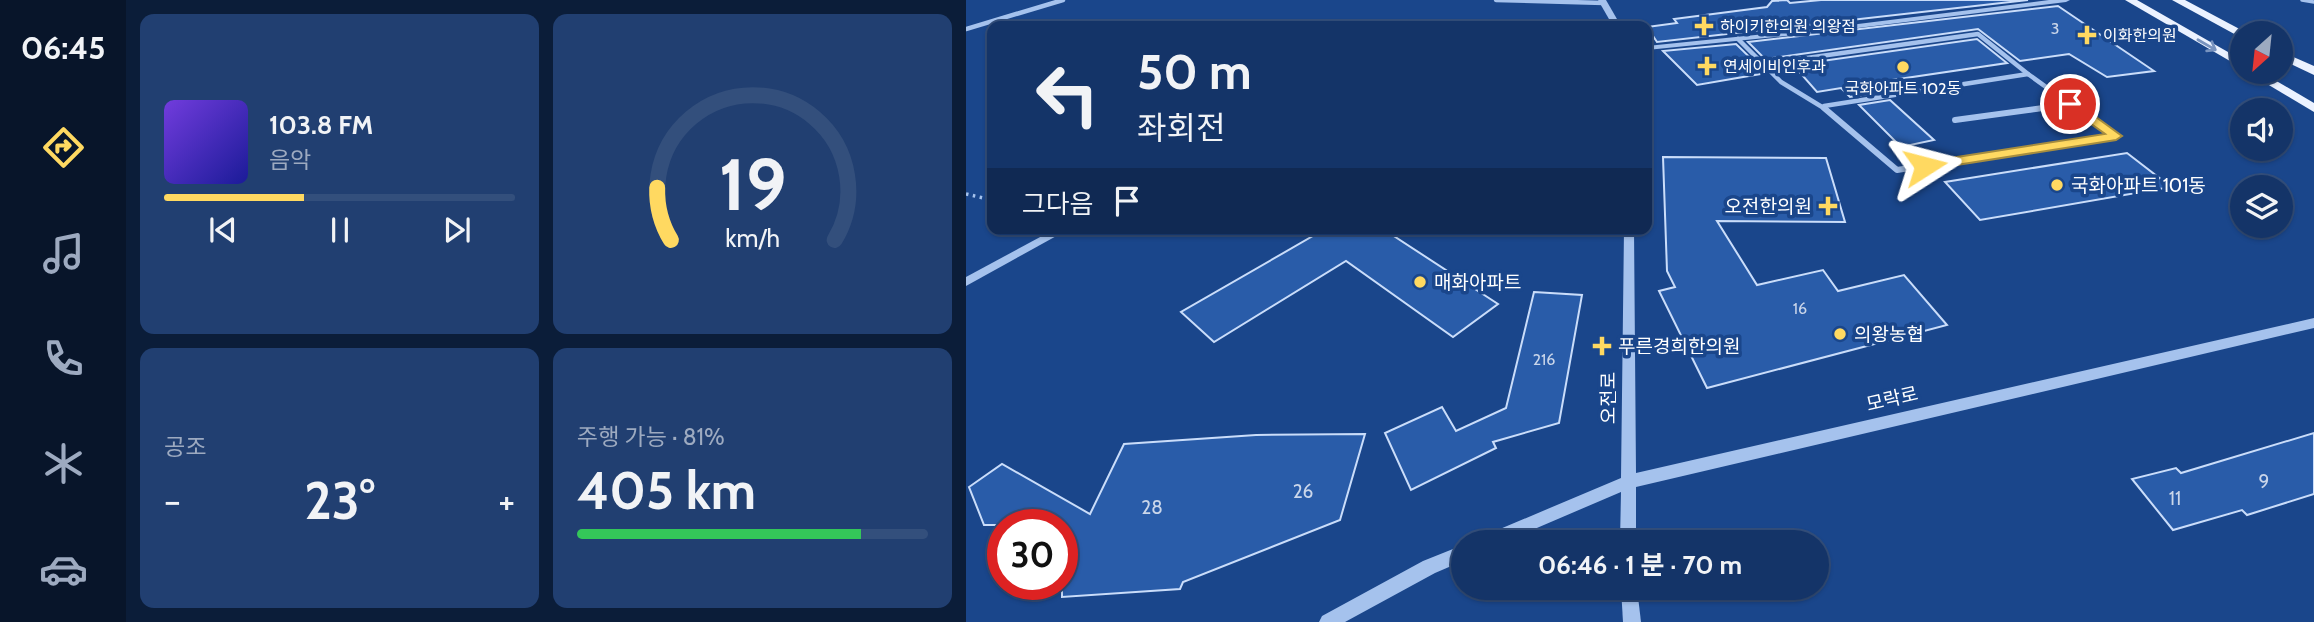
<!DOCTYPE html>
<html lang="ko">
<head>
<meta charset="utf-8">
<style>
	:root { --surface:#143468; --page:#213f71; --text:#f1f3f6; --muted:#9daac0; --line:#334f7c; --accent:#ffd961 }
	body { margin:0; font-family:Cabin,"Noto Sans KR",sans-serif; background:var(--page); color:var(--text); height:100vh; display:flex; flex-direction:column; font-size:26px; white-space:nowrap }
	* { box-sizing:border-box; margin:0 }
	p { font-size:23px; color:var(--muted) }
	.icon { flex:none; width:38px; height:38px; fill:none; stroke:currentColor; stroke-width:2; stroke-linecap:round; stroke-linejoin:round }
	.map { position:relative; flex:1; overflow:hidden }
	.details { display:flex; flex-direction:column; gap:14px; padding:14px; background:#0b1d39; width:840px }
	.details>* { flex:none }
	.top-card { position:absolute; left:21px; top:21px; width:665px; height:214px; border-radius:14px; box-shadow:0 2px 5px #0004,0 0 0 2px var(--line); background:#143468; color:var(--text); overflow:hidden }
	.needle { width:46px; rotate:207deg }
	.buttons { position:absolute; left:1264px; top:21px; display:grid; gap:14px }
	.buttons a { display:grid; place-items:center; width:63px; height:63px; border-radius:50%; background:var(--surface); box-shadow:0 2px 5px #0004,0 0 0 2px var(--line); font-size:35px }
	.speed { position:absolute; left:21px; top:509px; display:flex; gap:14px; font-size:35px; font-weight:700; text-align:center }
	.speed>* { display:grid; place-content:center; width:91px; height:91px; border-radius:50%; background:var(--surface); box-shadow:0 2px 5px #0004,0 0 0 2px var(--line); line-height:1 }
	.speed .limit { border:10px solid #d22; background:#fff; color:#111 }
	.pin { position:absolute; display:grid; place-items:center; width:60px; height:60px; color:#fff; margin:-30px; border:4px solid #fff; border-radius:50%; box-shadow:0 2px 7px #0007 }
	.me { position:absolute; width:77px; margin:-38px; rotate:81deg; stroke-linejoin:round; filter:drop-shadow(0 0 5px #0008) }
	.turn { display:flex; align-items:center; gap:24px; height:147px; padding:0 35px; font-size:32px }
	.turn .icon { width:91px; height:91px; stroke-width:2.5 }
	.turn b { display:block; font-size:49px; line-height:60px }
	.then { display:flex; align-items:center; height:66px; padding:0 35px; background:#0003; gap:14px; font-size:26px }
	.big { font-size:52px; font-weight:700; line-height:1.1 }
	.details .widget { flex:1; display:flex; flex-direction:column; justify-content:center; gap:10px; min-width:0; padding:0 24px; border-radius:14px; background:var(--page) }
	.details .dial { align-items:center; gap:0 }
	.dial svg { height:182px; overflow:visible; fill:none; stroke:var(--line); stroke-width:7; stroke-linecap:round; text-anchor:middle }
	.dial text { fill:var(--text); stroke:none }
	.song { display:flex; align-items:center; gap:21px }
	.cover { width:84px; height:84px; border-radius:10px; background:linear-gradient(135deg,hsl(260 70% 55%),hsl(240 70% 35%)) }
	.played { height:7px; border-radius:4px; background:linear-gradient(90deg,var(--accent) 40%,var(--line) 40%) }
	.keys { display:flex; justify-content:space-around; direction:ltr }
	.heat { display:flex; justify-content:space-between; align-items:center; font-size:38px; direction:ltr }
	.charge { height:10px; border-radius:5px; background:linear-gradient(90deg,#34c759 81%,var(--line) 0) }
	.details .tiles { flex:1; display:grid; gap:14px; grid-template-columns:repeat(2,1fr) }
	.trip { position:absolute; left:485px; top:530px; width:378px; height:70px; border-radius:35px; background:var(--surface); box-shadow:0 2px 5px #0004,0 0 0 2px var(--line); font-weight:700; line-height:70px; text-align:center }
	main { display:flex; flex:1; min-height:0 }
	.tabs { display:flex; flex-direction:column; width:126px; justify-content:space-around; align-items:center; background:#08152a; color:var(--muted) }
	.tabs .icon { width:49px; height:49px }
	.tabs .on { color:var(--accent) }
	.tabs b { font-size:32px; color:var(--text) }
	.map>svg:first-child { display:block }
	.building { fill:#295ca9; stroke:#caddfa; stroke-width:2 }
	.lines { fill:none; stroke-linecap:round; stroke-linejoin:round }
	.path { stroke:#a5c2ed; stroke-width:3.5; stroke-dasharray:2.5 4.5; stroke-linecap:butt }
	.service { stroke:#a5c2ed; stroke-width:3.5 }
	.minor-far1 { stroke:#a5c2ed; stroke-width:4.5 }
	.minor { stroke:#a5c2ed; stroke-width:6 }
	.tertiary { fill:#a5c2ed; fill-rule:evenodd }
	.primary { fill:#ebf2ff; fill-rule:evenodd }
	.oneway { stroke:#7893bf }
	.route { fill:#ffd961; stroke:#a68d3f; stroke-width:2 }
	.poi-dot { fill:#ffd961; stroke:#1a468b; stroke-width:2.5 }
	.labels { text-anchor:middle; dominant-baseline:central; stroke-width:7; stroke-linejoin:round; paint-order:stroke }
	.far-poi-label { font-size:16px; fill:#fff; stroke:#1a468b; text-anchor:start }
	.number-label { font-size:16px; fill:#cad6ea }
	.poi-label { font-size:19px; fill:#fff; stroke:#1a468b; text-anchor:start }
	.street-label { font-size:19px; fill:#fff; stroke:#1a468b }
	.near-number-label { font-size:19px; fill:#cad6ea }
</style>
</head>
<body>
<main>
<nav class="tabs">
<b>06:45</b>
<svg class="icon on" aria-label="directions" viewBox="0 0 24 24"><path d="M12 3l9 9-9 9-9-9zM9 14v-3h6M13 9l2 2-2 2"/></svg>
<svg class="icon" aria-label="music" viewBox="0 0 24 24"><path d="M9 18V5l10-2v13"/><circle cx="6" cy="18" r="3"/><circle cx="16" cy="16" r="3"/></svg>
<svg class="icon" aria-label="phone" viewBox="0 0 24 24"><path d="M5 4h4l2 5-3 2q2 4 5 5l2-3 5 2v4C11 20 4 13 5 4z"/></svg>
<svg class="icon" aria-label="climate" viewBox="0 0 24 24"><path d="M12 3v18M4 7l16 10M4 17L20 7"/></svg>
<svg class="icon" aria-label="car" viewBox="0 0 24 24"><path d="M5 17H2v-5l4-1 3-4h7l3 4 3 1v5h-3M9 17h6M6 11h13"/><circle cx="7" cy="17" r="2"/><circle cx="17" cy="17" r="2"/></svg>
</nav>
<section class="details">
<div class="tiles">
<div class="widget">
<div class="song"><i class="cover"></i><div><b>103.8 FM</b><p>음악</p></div></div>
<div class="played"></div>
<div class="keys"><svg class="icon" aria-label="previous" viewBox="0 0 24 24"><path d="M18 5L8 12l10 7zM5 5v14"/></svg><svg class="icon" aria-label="pause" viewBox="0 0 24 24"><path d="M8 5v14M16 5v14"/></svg><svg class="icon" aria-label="next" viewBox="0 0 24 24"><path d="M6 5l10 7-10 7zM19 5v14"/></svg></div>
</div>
<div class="widget dial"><svg viewBox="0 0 100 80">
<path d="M14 69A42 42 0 1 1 86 69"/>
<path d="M14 69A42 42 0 0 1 8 46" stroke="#ffd961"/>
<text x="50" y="56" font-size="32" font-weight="700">19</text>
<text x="50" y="72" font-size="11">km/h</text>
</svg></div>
<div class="widget"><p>공조</p>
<div class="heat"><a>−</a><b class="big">23°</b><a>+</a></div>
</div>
<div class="widget"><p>주행 가능 · 81%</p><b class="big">405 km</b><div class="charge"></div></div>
</div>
</section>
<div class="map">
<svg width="1348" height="622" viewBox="0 0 1348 622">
	<rect width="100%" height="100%" fill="#1a468b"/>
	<g class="building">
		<path d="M821,0L824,3L855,0H1062L691,42L681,27L711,23L708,19L801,7L806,1Z"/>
		<path d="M1092,6L1188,71L1141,77L1103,54L1054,61L1012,29L799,59L782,42Z"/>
		<path d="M1011,39L1041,63L906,83L915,92L884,97L875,88L851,92L830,68L811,71L807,68Z"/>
		<path d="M770,44L800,73L731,85L697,51Z"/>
		<path d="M924,100L968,140L935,147L893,105Z"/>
		<path d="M1161,153L1205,187L1014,220L979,182Z"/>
		<path d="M697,157L860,158L879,222L751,221L791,285L857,270L872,291L938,275L981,325L741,388L693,291L709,287L701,271Z"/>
		<path d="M359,229H417L532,304L487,337L380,261L248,342L215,312Z"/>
		<path d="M568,292L616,295L593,423L527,442L530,448L445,490L419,433L476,407L490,431L540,408Z"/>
		<path d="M1348,433V494L1281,515L1276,510L1207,530L1166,479L1210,468L1215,473Z"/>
		<path d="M399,434L374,520L217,582L214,589L96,597V525H18L3,487L36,464L124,514L158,444L290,435Z"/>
	</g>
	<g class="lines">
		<path class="path" d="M0,194L26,200"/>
		<path class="service" d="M1336,0L1348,2"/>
		<g class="minor-far1">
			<path d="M530,0L638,3"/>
			<path d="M0,29L97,0"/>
			<path d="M772,39L815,82L861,110"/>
			<path d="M798,64L1012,34L1062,74"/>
			<path d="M858,106L1062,74L1112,110"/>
			<path d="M1064,110L1104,104"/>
		</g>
		<g class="minor">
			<path d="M858,108L931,170L1150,136"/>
			<path d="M1109,108L1149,136"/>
			<path d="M989,120L1077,108"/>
		</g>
		<g class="tertiary">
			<path d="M632,0H640L655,26H647Z"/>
			<path d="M1083,0H1104L1100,2L868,31L681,50V46L868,27Z"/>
			<path d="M89,229H103L0,286V277Z"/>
			<path d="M658,229H668L670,473L1348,318V328L670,487V542H654L655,492L538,542H513L515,537L655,478Z"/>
			<path d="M497,545V561L469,573L379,622H353L356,616L457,561Z"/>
			<path d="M655,588H671L675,622H657Z"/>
		</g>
		<g class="primary">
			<path d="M1159,0H1171L1276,60V68Z"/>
			<path d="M1206,0H1219L1281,33L1272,36Z"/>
			<path d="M1314,51L1348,66V75L1314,59Z"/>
			<path d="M1281,72H1295L1348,103V112Z"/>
		</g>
	</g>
	<defs><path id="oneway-shaft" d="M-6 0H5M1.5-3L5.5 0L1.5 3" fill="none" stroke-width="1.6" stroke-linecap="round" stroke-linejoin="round" transform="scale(1.75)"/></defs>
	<use class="oneway" href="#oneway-shaft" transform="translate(1241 45) rotate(30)"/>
	<path class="route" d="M1100,101H1108L1156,136L1150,140L959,170L952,166L959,162L1139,134L1100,106Z"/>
	<g class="poi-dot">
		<path d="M734.5 15.5h7v7h7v7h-7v7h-7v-7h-7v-7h7z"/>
		<path d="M1117.5 24.5h7v7h7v7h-7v7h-7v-7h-7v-7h7z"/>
		<path d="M737.5 55.5h7v7h7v7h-7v7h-7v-7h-7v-7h7z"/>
		<circle cx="937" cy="67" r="7"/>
		<circle cx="1091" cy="185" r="7"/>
		<path d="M858.5 195.5h7v7h7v7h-7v7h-7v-7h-7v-7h7z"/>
		<circle cx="454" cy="282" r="7"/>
		<circle cx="874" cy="334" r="7"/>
		<path d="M632.5 335.5h7v7h7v7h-7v7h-7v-7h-7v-7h7z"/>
	</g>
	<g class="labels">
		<g class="far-poi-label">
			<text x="754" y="26">하이키한의원 의왕점</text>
			<text x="1137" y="35">이화한의원</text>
			<text x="757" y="66">연세이비인후과</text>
			<text x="937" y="88" text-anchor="middle">국화아파트 102동</text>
		</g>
		<g class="number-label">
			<text x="1089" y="28">3</text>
			<text x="834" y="308">16</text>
			<text x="578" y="359">216</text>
		</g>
		<g class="poi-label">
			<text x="1105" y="185">국화아파트 101동</text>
			<text x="846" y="206" text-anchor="end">오전한의원</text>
			<text x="468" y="282">매화아파트</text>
			<text x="888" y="334">의왕농협</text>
			<text x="652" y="346">푸른경희한의원</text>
		</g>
		<g class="street-label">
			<text transform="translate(642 398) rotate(-90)">오전로</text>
			<text transform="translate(926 399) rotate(-13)">모락로</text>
		</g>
		<g class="near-number-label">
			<text x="1298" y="481">9</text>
			<text x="337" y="491">26</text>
			<text x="1209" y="498">11</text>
			<text x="186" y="507">28</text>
		</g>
	</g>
</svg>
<div class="buttons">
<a><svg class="needle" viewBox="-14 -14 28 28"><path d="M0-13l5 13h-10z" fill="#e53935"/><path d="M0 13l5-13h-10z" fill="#9daac0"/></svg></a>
<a><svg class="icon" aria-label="sound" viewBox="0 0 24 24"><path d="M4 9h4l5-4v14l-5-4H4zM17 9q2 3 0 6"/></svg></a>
<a><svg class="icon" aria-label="layers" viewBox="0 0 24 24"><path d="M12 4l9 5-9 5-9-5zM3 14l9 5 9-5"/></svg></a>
</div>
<div class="speed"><div class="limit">30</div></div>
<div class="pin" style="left:1104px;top:104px;background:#d93025"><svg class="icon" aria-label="arrive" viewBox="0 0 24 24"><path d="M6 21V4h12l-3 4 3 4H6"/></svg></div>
<svg class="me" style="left:959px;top:166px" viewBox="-20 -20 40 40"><path d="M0-17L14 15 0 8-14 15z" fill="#ffd961" stroke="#fff" stroke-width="4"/></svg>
<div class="trip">06:46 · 1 분 · 70 m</div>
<div class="top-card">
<div class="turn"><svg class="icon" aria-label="left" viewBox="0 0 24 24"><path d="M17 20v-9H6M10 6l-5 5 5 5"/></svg><div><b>50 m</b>좌회전</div></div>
<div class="then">그다음<svg class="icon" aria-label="arrive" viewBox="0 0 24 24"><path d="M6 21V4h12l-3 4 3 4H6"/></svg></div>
</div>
</div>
</main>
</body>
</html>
